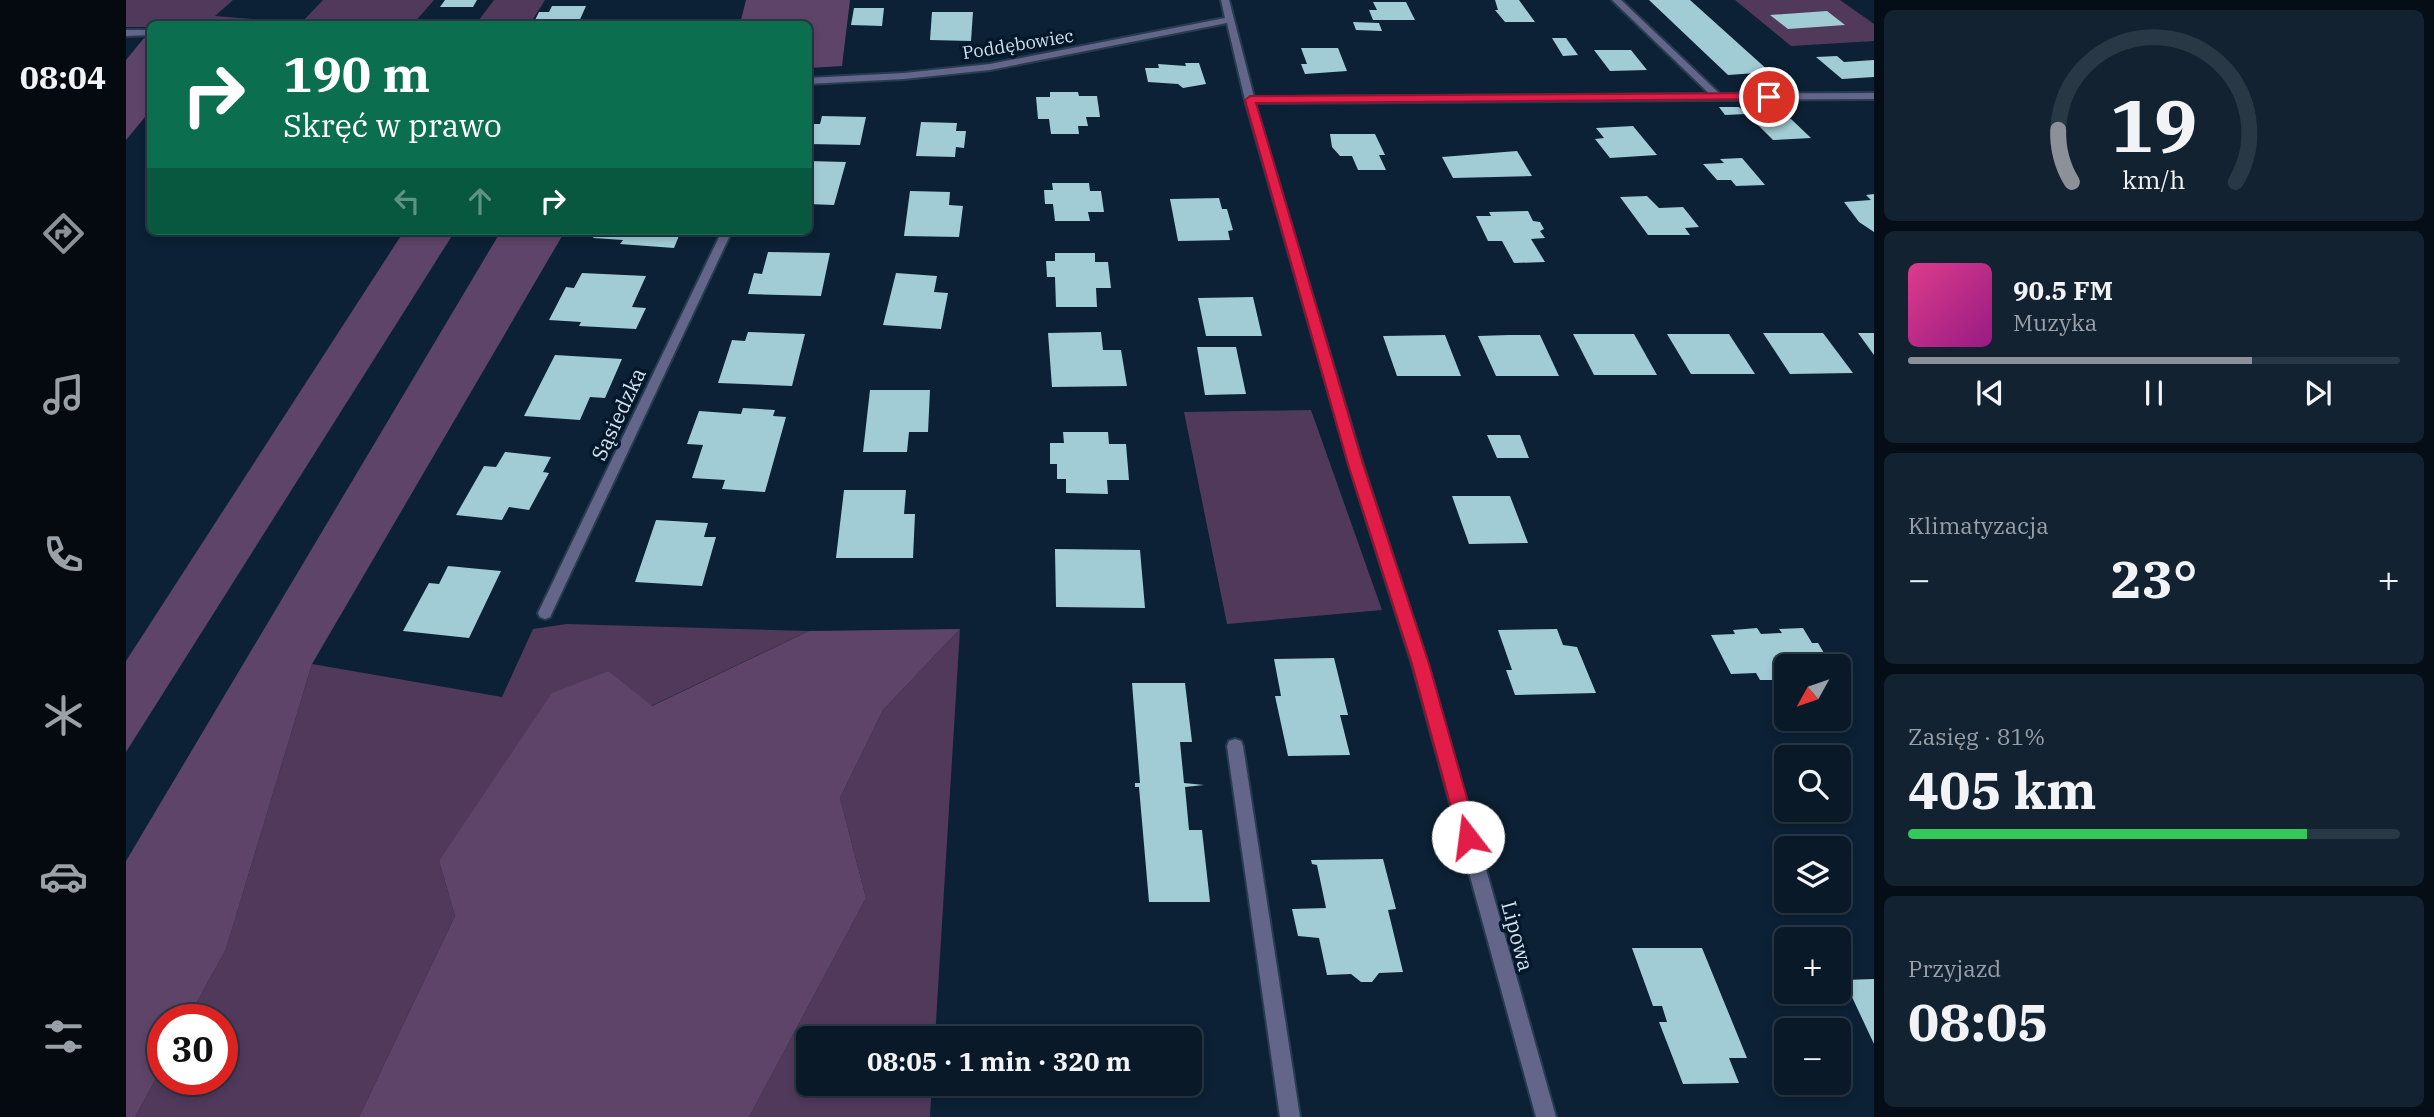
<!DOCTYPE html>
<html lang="pl">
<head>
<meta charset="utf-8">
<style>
	:root { --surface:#091928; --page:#122230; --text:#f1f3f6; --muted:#99a0a8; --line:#293845; --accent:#8c9099 }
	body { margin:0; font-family:"IBM Plex Serif",serif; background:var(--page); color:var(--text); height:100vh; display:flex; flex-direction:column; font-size:26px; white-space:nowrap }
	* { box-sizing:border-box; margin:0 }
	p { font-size:23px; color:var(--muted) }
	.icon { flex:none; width:38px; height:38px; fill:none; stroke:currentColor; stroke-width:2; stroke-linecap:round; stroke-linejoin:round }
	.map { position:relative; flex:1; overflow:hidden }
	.sheet { display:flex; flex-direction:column; gap:10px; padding:10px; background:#050e16; width:560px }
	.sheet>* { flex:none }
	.guide { position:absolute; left:21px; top:21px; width:665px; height:214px; border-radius:10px; box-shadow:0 4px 10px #0003,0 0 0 2px var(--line); background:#0b6e4f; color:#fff; overflow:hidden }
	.needle { width:46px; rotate:230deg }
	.controls { position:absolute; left:1648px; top:654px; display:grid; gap:14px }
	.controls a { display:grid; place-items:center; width:77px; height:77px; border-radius:10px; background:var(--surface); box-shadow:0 4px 10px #0003,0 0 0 2px var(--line); font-size:35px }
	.speed { position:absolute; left:21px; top:1004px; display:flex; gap:14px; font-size:35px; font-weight:700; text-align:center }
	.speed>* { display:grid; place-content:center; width:91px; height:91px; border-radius:50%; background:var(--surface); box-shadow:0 4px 10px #0003,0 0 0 2px var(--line); line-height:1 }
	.speed .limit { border:10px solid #d22; background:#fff; color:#111 }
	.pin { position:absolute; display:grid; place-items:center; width:60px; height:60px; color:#fff; margin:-30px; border:4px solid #fff; border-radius:50%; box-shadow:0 2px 7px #0007 }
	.me { position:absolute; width:77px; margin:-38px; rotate:345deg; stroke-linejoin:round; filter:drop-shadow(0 0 5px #0008) }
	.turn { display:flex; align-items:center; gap:24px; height:147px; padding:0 21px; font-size:32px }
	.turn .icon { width:91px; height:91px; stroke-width:2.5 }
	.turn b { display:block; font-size:49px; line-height:60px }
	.lanes { display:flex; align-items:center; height:66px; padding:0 21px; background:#0003; justify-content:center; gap:35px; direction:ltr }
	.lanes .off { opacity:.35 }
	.big { font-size:52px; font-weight:800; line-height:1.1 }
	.sheet .widget { flex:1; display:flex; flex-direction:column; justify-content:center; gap:10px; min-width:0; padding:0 24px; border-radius:10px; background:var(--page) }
	.sheet .dial { align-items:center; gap:0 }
	.dial svg { height:182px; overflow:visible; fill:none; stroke:var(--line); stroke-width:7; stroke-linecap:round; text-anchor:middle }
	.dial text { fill:var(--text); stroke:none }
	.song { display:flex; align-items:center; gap:21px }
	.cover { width:84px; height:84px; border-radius:10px; background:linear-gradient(135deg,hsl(330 70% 55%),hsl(310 70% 35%)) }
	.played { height:7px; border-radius:4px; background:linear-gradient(90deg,var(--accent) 70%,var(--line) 70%) }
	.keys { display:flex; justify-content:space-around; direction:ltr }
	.heat { display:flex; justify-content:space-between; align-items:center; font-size:38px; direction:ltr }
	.charge { height:10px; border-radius:5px; background:linear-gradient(90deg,#34c759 81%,var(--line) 0) }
	.trip { position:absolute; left:670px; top:1026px; width:406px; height:70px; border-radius:10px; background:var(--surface); box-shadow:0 4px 10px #0003,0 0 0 2px var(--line); font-weight:800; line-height:70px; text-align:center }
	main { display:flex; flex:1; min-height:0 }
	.tab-bar { display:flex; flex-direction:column; width:126px; justify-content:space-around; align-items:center; background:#040a10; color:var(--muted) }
	.tab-bar .icon { width:49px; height:49px }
	.tab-bar .on { color:var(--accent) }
	.tab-bar b { font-size:32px; color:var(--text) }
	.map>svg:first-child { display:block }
	.green { fill:#51395c }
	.forest { fill:#5d4468 }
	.building { fill:#a1ccd6 }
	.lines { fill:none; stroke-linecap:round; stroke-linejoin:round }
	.lane-casing { stroke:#283c4f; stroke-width:4 }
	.street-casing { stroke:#283c4f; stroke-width:4 }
	.lane { fill:#636589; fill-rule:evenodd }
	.street { fill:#636589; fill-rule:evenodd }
	.route { fill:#e11d48; stroke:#92132f; stroke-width:2 }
	.labels { text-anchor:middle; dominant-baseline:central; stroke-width:7; stroke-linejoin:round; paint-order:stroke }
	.far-street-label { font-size:18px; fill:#d3e0ee; stroke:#03182b }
	.street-label { font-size:21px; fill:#d3e0ee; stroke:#03182b }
</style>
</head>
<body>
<main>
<nav class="tab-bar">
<b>08:04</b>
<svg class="icon on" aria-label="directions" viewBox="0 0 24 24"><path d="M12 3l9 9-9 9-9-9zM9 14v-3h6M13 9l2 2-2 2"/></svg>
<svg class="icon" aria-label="music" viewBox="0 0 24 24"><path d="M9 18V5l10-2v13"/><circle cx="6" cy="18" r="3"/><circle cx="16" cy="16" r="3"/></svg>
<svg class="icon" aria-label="phone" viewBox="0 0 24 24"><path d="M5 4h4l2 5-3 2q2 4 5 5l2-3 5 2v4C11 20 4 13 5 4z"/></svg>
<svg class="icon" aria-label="climate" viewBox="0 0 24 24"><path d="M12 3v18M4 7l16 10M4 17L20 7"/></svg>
<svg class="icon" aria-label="car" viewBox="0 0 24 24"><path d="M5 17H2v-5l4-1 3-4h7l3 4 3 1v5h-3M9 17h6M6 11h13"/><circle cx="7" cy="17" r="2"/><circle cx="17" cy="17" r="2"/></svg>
<svg class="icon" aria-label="filters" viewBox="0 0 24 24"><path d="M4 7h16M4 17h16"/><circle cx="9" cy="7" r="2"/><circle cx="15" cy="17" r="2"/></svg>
</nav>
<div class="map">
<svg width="1748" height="1117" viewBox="0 0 1748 1117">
	<rect width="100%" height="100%" fill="#0c2135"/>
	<g class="green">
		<path d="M0,0H107L89,16L175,23L197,0H308L287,24H24V27H0Z"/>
		<path d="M368,0H419L404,24H350Z"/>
		<path d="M1609,0H1714L1748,24V41L1665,46Z"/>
		<path d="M1185,410L1256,610L1101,624L1058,412Z"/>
		<path d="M441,624L683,631L525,706L483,671L313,861L329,916L233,1117H9L37,1066V1080H96V1020H61L100,949L186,664L376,697L407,629Z"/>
		<path d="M834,629L809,1038H682V1083H806L804,1117H623L740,898L714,798L757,710Z"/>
	</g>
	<g class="forest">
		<path d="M620,0H724L716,66L683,68L682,24H614Z"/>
		<path d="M18,38L24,39V111L0,140V60Z"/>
		<path d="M278,231H329L0,752V661Z"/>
		<path d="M375,231H439L186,664L100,949L61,1020H37V1066L9,1117H0V861Z"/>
		<path d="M834,629L757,710L714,798L740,898L623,1117H233L329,916L313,861L426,693L483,671L526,706L683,631Z"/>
	</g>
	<g class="building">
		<path d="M319,0H351L347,7H314Z"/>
		<path d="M1369,0H1393L1409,22H1379L1369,10H1372Z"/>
		<path d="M1523,0H1564L1644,72L1602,75Z"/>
		<path d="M1247,2H1280L1289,20H1247L1243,10H1251Z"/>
		<path d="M426,6H460L452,24H407L413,12H423Z"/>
		<path d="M728,8H758L756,26L725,25Z"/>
		<path d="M1701,11L1719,25L1662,29L1644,15Z"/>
		<path d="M806,12H847L845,41L804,40Z"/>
		<path d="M1227,22L1253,23L1256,31L1230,30Z"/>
		<path d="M1426,38H1440L1452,55L1437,56Z"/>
		<path d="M1175,48H1212L1221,71L1179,74L1175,64H1181Z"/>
		<path d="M1468,50H1505L1521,70L1484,71Z"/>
		<path d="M1711,56L1718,62L1748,60V77L1716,79L1690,57Z"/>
		<path d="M1059,63H1073L1080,84L1057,88L1052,84L1022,82L1019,68H1033L1032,64L1060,66Z"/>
		<path d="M924,92H952L953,96H971L974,117H960L962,126H952L953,134H925L923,119H912L910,97H924Z"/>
		<path d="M1593,107H1613L1620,114L1599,115Z"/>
		<path d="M1647,113L1654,120L1665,119L1685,138L1647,140L1628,121H1639L1632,114Z"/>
		<path d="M696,116L740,117L734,145L682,144V124H694Z"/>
		<path d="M795,122L831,123L830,131H840L838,148L830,147L829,157L790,156Z"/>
		<path d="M1507,126L1531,155L1484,158L1469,139L1478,138L1470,128Z"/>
		<path d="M1204,134H1249L1259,155H1253L1260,170H1232L1226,156H1214L1206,147Z"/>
		<path d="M1391,151L1406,176L1327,178L1316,157Z"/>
		<path d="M1616,158L1639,185L1610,186L1605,180H1591L1577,164L1598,163L1594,159Z"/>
		<path d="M682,161L720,162L708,205L682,204Z"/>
		<path d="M926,183H963L964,191H975L978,212H962L964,221H929L927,204H919L918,190H927Z"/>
		<path d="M784,191L824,192L823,205L837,206L833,237L778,236Z"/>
		<path d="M1748,194V232L1733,222L1718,202L1745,200L1740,195Z"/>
		<path d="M1521,196L1533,208L1557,207L1573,227L1559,228L1564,235H1522L1494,197Z"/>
		<path d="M1093,198L1096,209H1101L1107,230L1102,231L1104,240L1052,241L1044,199Z"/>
		<path d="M1402,211L1407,221L1414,222L1418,229L1414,231L1419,238L1405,239L1419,262L1388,263L1376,241H1362L1350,216H1365L1363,212Z"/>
		<path d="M471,231H555L548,248L494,244L497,240L467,238Z"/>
		<path d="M642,252L704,253L695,296L622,294L628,273L636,274Z"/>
		<path d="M929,253H969V262H982L985,288H970L971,307H930L929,277H921L920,261H929Z"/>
		<path d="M456,273L520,276L506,307L520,308L510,329L453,326L455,322L423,320L440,287L448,288Z"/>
		<path d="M770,273L811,276L808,292L822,293L815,329L757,325Z"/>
		<path d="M1127,297L1136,336H1080L1072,298Z"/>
		<path d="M622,332L679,334L666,386L592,383L606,340L619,341Z"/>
		<path d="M975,332L977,350H995L1001,386L926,387L922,333Z"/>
		<path d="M1637,333H1697L1727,373L1664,374Z"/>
		<path d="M1732,333H1748V355Z"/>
		<path d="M1447,334H1508L1531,375H1468Z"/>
		<path d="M1541,334H1603L1629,374H1565Z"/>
		<path d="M1319,335L1335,376H1271L1257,336Z"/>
		<path d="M1383,335H1414L1433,376H1370L1352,336Z"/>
		<path d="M1071,347H1110L1120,394L1079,395Z"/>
		<path d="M429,355L496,359L479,398L464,397L454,420L398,416Z"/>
		<path d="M744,390H804L802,432H783L781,452H737Z"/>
		<path d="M617,408L649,410L647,416L660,417L639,492L596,489L599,480L566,478L577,445L561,444L573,411L615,414Z"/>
		<path d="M937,432H982L983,444H1000L1003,480H981L982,494L940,493V479H931V464H924V443H938Z"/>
		<path d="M1361,435H1394L1403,458H1371Z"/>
		<path d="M379,452L425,457L417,472L423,473L403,510L383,507L376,520L330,515L358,466L370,467Z"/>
		<path d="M718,490H780L778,514H789L787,558H710Z"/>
		<path d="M1326,496H1384L1402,543L1343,544Z"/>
		<path d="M530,520L582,523L578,537H590L576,586L509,582Z"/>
		<path d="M929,549L1014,550L1019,608L930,607Z"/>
		<path d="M322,566L375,571L343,638L277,631L303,583L313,584Z"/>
		<path d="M1631,628L1635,634L1656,633L1653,629L1677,628L1686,643H1692L1704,663H1697L1699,667H1661V680H1634L1630,673L1605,674L1585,635L1609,634L1607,630Z"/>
		<path d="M1431,629L1437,645L1451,647L1470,693L1389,695L1380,670H1386L1372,630Z"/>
		<path d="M1208,658L1222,715H1214L1224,755L1162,756L1149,696H1155L1148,659Z"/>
		<path d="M1006,683H1059L1066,742H1054L1058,783L1078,785L1059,787L1063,830H1076L1084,902H1023L1013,787H1009V783H1014Z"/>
		<path d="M1257,859L1270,909L1262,910L1277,972L1253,973L1246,982H1235L1225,974L1201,975L1193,938L1172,936L1166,909L1200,908L1191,865L1186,864L1185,860Z"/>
		<path d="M1506,948H1576L1621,1058H1603L1613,1083L1557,1084L1533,1022H1541L1536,1006H1527Z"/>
		<path d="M1748,979V1044L1718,980Z"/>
	</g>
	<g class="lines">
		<g class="lane-casing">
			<path id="lane" d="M1486,0H1495L1595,95V99H1589Z"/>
		</g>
		<g class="street-casing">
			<g id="street">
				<path d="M1095,0H1103L1128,97L1748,93V99L1129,103L1237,465L1302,664L1430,1117H1410L1286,664L1223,465L1119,100L1101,23L864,70L778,79L682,84V78L778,73L864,64L1099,18Z"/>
				<path d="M0,30H24V35L0,36Z"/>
				<path d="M596,231H606L424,617L419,619L414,617L412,613Z"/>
				<path d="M1109,739L1115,741L1117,746L1174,1117H1154L1101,746L1103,741Z"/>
			</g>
		</g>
		<use href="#lane" class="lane"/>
		<use href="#street" class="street"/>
	</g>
	<path class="route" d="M1643,93L1646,94V99L1130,103L1237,464L1303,664L1352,837L1349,844L1342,846L1335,844L1286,664L1222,464L1119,100L1124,96Z"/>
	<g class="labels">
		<g class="far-street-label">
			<text transform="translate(892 44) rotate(-9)">Poddębowiec</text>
		</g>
		<g class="street-label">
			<text transform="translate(492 414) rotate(-65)">Sąsiedzka</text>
			<text transform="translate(1392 936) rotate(75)">Lipowa</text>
		</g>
	</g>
</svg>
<div class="controls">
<a><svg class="needle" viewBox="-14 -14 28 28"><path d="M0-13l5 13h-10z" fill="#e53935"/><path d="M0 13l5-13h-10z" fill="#99a0a8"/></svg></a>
<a><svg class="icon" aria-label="search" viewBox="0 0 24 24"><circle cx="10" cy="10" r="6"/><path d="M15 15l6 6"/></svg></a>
<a><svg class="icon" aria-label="layers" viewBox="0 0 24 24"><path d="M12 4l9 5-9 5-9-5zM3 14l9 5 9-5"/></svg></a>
<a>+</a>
<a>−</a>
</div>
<div class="speed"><div class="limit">30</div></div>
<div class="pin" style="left:1643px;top:97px;background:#d93025"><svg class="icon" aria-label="arrive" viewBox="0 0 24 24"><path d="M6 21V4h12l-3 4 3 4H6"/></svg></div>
<svg class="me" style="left:1342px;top:837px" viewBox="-20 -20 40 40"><circle r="19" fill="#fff"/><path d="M0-13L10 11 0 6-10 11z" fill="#e11d48"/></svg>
<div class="trip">08:05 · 1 min · 320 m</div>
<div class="guide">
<div class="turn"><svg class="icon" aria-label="right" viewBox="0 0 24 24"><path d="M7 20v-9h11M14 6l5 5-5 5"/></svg><div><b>190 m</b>Skręć w prawo</div></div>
<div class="lanes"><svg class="icon off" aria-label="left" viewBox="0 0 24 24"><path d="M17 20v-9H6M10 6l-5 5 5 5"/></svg><svg class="icon off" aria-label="ahead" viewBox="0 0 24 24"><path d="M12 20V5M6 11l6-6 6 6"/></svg><svg class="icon" aria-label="right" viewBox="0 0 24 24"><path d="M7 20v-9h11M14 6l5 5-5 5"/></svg></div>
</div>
</div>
<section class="sheet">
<div class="widget dial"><svg viewBox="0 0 100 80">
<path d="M14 69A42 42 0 1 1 86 69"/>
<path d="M14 69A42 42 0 0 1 8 46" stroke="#8c9099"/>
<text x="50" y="56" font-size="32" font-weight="700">19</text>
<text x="50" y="72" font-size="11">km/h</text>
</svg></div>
<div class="widget">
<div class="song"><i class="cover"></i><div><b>90.5 FM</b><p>Muzyka</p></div></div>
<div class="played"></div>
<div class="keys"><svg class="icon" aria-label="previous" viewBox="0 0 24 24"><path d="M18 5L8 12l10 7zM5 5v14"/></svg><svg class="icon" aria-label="pause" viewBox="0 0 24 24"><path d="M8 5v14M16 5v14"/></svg><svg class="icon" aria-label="next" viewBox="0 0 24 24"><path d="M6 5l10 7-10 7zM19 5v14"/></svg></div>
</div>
<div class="widget"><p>Klimatyzacja</p>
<div class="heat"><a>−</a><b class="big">23°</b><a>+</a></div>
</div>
<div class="widget"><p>Zasięg · 81%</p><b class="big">405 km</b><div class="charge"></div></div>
<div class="widget"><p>Przyjazd</p><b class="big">08:05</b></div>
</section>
</main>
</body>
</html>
